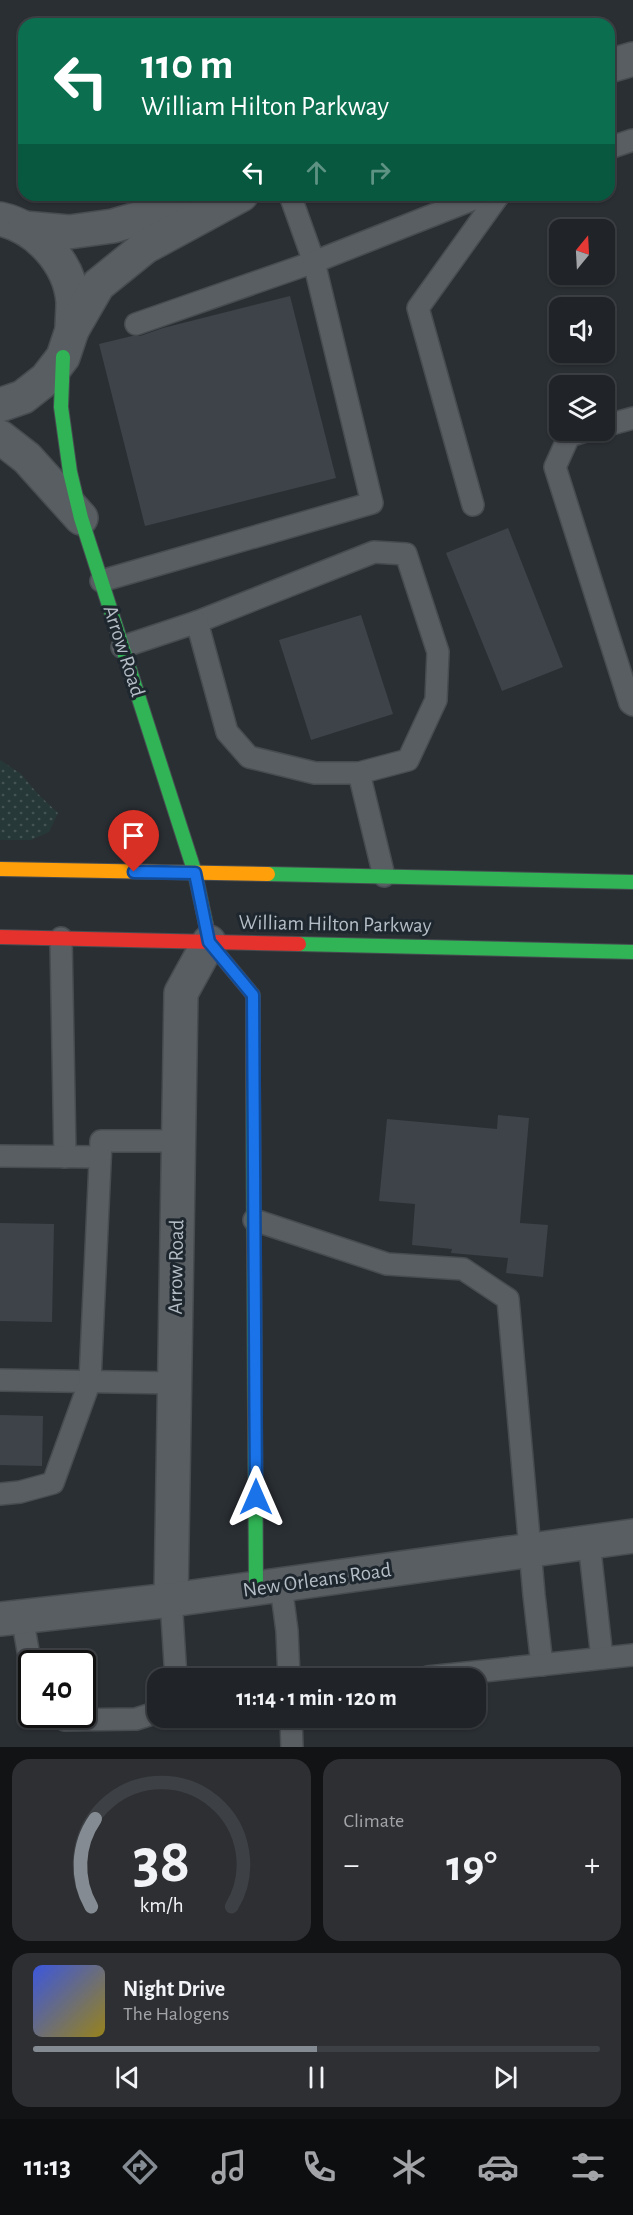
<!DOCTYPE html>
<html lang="en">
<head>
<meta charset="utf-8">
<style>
	:root { --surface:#202327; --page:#2d2f33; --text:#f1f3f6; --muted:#a2a4a7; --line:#3d4044; --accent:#848b92 }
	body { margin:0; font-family:"Alegreya Sans",sans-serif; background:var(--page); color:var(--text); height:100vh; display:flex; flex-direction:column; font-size:22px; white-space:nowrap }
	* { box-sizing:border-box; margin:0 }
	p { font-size:20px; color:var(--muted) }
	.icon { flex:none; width:33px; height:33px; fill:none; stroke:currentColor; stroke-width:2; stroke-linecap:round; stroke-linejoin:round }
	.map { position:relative; height:1747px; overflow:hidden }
	.drawer { display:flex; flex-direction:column; gap:12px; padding:12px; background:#121315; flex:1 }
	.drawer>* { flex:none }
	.guide { position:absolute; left:18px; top:18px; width:597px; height:183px; border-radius:18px; box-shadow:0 2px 4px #0004,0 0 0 2px var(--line); background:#0b6e4f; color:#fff; overflow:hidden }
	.needle { width:39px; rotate:18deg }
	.tools { position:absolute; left:549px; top:219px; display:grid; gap:12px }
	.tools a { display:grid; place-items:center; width:66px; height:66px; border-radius:12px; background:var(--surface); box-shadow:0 2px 4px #0004,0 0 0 2px var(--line); font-size:30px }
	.speed { position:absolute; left:18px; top:1650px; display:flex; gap:12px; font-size:30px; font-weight:700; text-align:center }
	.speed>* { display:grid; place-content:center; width:78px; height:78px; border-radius:50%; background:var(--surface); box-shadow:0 2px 4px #0004,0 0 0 2px var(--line); line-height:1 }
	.speed .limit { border:3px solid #111; border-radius:9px; background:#fff; color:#111 }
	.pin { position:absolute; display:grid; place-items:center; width:51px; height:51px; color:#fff; margin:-62px -26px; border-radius:50% 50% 50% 0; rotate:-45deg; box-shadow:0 0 6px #0007 }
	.pin .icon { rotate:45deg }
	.me { position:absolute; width:66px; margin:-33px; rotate:0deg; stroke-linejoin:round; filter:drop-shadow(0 0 4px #0008) }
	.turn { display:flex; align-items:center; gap:21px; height:126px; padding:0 24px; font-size:27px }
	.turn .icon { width:78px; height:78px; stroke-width:2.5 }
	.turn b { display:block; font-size:42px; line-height:51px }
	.lanes { display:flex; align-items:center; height:57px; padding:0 24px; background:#0003; justify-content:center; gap:30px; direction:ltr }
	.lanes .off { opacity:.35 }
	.big { font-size:45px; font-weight:700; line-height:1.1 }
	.drawer .tile { flex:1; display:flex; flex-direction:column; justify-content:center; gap:9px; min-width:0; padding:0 21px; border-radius:18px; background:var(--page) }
	.drawer .dial { align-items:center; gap:0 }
	.dial svg { height:156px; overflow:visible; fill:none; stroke:var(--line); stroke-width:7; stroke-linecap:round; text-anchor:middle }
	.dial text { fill:var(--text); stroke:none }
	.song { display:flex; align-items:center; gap:18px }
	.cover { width:72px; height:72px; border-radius:9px; background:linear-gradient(135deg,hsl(230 70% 55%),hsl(50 70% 35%)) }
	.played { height:6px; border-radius:3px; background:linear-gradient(90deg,var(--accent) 50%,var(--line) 50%) }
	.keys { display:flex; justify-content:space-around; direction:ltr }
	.heat { display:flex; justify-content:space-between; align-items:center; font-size:33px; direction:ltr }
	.drawer .tiles { flex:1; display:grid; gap:12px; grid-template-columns:1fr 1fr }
	.tile:last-child { grid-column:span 2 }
	.trip { position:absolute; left:147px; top:1668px; width:339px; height:60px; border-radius:18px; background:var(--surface); box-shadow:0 2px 4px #0004,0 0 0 2px var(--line); font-weight:700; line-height:60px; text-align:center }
	.tabs { display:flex; height:96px; justify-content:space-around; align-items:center; background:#0d0e10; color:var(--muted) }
	.tabs .icon { width:42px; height:42px }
	.tabs .on { color:var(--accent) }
	.tabs b { font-size:27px; color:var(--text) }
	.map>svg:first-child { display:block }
	.park { fill:url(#park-dots) }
	.building { fill:#3e4349 }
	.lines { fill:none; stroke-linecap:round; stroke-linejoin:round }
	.lane-casing { stroke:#474c51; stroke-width:24 }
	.street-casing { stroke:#474c51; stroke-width:36 }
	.fast-casing { stroke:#474c51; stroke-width:16 }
	.slow-casing { stroke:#474c51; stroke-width:16 }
	.jam-casing { stroke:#474c51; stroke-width:16 }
	.lane { stroke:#595e63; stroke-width:21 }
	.street { stroke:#595e63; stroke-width:33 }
	.fast { stroke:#30b455; stroke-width:14 }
	.slow { stroke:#ff9f0a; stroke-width:14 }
	.jam { stroke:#e5322d; stroke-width:14 }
	.route-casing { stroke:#114b97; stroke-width:15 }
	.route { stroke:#1a73e8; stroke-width:10 }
	.labels { text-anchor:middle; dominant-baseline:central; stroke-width:6; stroke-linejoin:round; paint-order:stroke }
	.street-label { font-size:21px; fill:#b4bcc5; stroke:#1e262e }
</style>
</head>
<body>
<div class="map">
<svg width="633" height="1747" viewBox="0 0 633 1747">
	<defs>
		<pattern id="park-dots" width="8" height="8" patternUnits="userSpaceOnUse" patternTransform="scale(1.5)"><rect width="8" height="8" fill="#273838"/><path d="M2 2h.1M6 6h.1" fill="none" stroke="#445353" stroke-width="1.8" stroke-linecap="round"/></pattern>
	</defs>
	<rect width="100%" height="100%" fill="#2a2f34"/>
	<path class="park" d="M0,760L21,774L38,794L58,813L49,832L31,840H0Z"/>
	<g class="building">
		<path d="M290,296L336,478L145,526L99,344L132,336H140L163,328Z"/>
		<path d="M508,528L563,667L502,691L446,553Z"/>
		<path d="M361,615L393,714L311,740L279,640Z"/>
		<path d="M498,1115L529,1118L520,1223L548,1225L543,1277L506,1273L508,1258L451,1253L452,1249L412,1245L415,1204L379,1201L387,1119L497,1129Z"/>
		<path d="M0,1223L54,1224L52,1322L0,1321Z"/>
		<path d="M0,1415L43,1416L42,1466L0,1465Z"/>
	</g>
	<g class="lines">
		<g class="lane-casing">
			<g id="lane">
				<path d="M609,148L633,140"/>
				<path d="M136,324L314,262L290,195"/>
				<path d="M604,426L633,418"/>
				<path d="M589,430L569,436L555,467L630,703L633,705"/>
				<path d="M473,505L418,308L499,195"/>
				<path d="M101,581L372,503L314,262L484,195"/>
				<path d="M197,622L374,552L406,554L438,652L436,700L408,760L359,773"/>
				<path d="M122,647L197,622L227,732L249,757L315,773H359L384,876"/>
				<path d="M61,938L65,1157"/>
				<path d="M0,1156L100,1157"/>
				<path d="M254,1220L387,1264L463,1269L508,1299L534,1595L542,1665"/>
				<path d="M0,1380L174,1383"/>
				<path d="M0,1494L20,1492L53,1483L90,1381L101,1141H179"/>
				<path d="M589,1542L602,1658"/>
				<path d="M281,1586L287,1631L289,1678"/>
				<path d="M171,1600L176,1678"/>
				<path d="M22,1616L32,1674"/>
				<path d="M428,1677L633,1655"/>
				<path d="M53,1714L65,1720L136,1719L158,1712"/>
				<path d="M291,1718L292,1747"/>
			</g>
		</g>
		<g class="street-casing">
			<g id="street">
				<path d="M609,66L633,59"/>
				<path d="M0,219C37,227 70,263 73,302C73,311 72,321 72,330"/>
				<path d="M24,228L69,232L113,226L205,199"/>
				<path d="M0,405L23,397L46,379L63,357L72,330L98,285L145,247L241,195"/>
				<path d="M0,437L27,458L81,518"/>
				<path d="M171,1600L181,993L209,942"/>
				<path d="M0,1619L171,1600L633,1536"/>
			</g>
		</g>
		<g class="fast-casing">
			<g id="fast">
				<path d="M63,357L61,407L70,472L81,518L195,873L206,925"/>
				<path d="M268,874L633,882"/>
				<path d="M299,944L633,952"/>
				<path d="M253,1078L256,1589"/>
			</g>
		</g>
		<g class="slow-casing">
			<path id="slow" d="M0,869L268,874"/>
		</g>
		<g class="jam-casing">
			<g id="jam">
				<path d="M206,925L209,942L253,995V1078"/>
				<path d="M0,937L299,944"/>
			</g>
		</g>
		<use href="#lane" class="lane"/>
		<use href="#street" class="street"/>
		<use href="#fast" class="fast"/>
		<use href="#slow" class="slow"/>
		<use href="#jam" class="jam"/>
	</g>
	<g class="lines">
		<g class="route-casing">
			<path id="route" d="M134,872L195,873L209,942L253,995L256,1497"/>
		</g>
		<use href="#route" class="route"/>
	</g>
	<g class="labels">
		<g class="street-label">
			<text transform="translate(124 651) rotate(72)">Arrow Road</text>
			<text transform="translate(335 924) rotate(1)">William Hilton Parkway</text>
			<text transform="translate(176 1267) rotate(-89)">Arrow Road</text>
			<text transform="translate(317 1580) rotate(-8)">New Orleans Road</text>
		</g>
	</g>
</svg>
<div class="tools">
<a><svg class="needle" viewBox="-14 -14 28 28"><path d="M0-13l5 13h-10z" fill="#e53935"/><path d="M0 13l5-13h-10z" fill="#a2a4a7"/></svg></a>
<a><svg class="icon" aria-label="sound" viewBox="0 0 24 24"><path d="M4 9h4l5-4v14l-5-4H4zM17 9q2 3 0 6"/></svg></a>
<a><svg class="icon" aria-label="layers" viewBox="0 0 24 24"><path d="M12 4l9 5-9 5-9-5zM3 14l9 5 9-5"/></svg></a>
</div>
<div class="speed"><div class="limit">40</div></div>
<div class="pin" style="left:134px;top:872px;background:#d93025"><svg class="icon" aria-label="arrive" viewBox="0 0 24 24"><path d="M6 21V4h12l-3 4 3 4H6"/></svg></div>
<svg class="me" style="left:256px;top:1497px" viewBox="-20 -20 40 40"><path d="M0-17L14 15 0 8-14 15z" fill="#1a73e8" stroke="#fff" stroke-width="4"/></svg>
<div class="trip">11:14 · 1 min · 120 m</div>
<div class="guide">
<div class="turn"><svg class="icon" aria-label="left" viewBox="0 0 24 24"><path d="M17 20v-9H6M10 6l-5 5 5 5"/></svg><div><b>110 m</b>William Hilton Parkway</div></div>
<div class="lanes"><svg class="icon" aria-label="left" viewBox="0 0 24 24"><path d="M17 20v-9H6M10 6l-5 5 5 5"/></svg><svg class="icon off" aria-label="ahead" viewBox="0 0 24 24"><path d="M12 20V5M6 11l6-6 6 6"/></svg><svg class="icon off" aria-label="right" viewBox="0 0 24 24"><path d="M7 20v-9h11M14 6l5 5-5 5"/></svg></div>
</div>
</div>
<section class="drawer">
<div class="tiles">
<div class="tile dial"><svg viewBox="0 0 100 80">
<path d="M14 69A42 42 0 1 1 86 69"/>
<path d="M14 69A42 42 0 0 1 16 24" stroke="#848b92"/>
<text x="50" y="56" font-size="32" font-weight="700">38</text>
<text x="50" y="72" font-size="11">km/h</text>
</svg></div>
<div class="tile"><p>Climate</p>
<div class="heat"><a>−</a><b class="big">19°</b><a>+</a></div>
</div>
<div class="tile">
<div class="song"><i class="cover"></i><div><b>Night Drive</b><p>The Halogens</p></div></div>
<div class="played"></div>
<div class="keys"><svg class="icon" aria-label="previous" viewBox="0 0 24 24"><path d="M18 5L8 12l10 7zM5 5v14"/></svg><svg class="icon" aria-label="pause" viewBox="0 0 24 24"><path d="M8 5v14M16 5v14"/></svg><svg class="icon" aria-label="next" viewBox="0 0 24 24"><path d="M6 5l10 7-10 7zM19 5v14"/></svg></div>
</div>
</div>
</section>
<nav class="tabs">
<b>11:13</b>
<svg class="icon on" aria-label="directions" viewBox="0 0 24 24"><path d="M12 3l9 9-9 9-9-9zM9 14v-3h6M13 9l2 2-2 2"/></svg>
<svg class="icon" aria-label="music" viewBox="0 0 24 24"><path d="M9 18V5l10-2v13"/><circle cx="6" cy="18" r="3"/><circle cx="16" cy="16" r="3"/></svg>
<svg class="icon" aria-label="phone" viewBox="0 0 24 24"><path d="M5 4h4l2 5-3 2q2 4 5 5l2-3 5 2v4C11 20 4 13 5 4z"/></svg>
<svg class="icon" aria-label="climate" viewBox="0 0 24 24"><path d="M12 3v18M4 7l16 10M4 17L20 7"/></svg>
<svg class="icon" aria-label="car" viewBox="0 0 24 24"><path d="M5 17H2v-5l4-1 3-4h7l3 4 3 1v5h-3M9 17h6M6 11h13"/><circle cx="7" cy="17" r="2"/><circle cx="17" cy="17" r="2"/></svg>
<svg class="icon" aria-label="filters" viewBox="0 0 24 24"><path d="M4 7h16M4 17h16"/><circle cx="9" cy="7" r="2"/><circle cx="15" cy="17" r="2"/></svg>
</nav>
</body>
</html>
